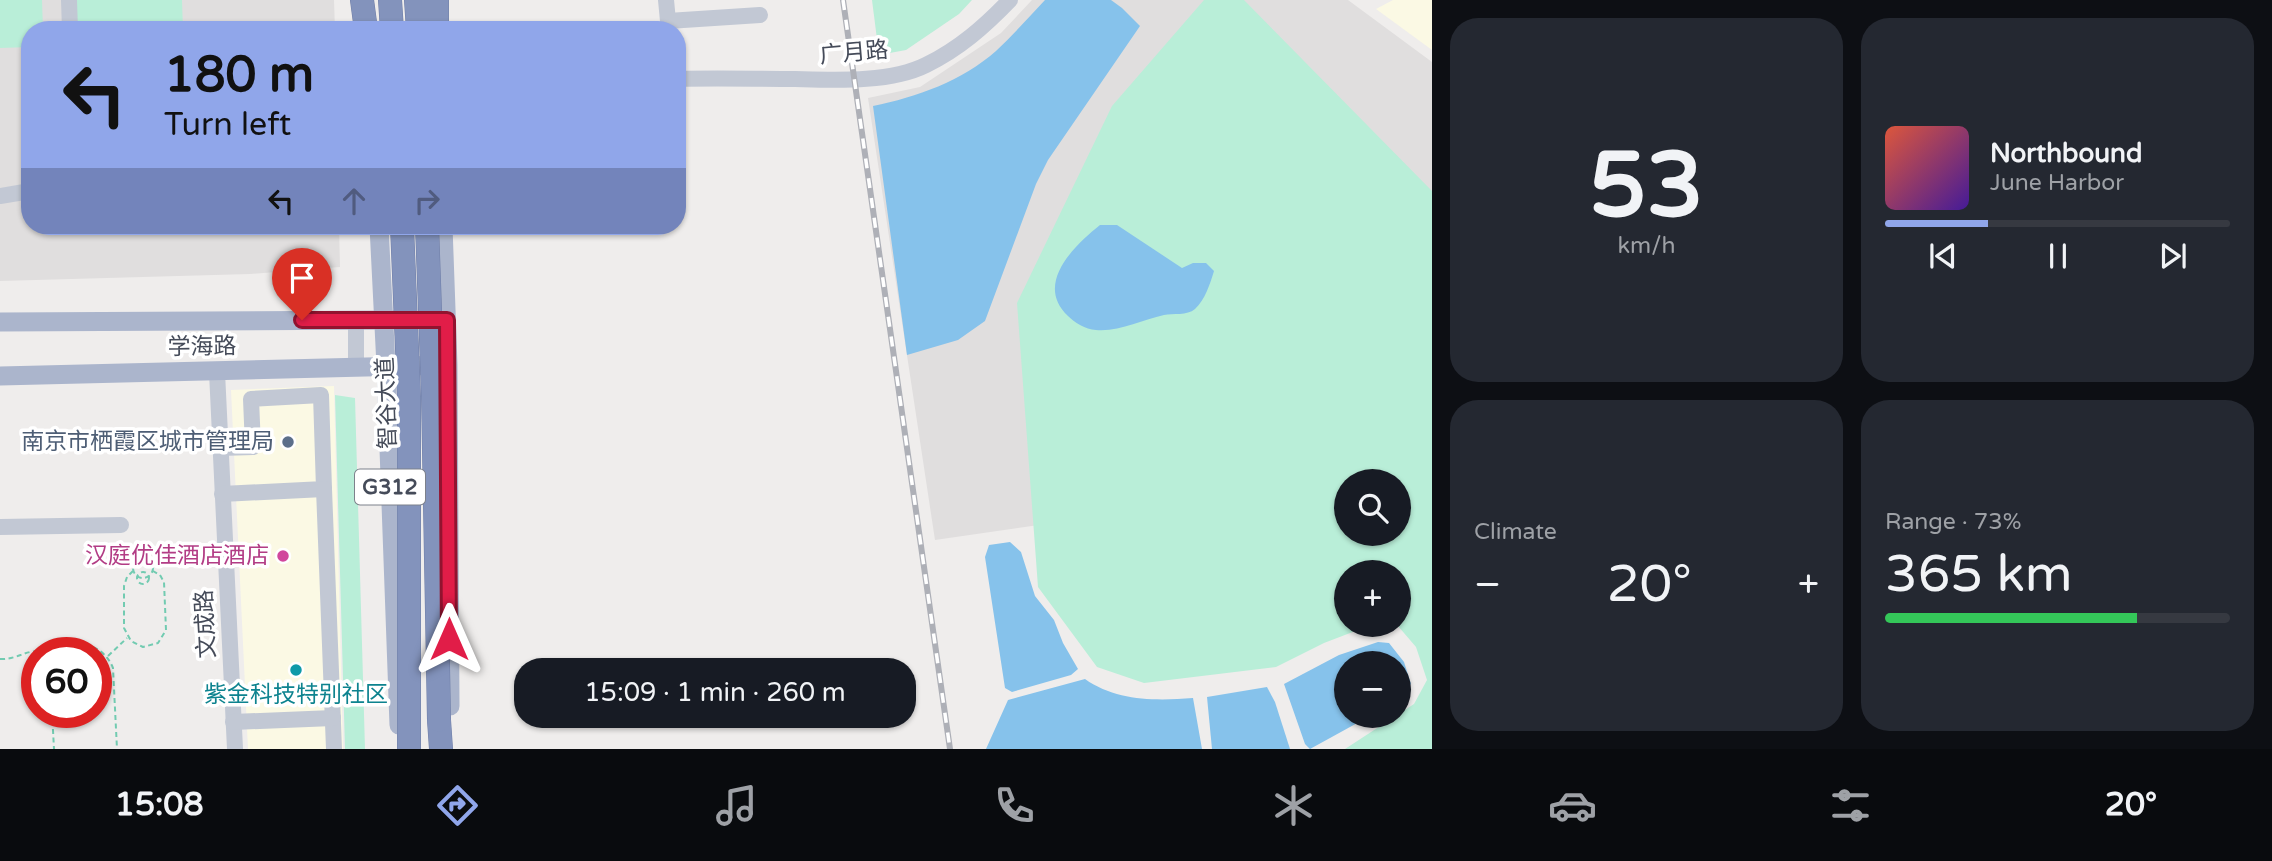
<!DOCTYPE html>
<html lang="en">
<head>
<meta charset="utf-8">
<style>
	:root { --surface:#171b24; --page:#242831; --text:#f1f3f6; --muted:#9ea1a6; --line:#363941; --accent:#90a6ea }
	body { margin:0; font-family:"Varela Round","Noto Sans SC",sans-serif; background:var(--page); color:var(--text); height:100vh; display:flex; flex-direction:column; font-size:26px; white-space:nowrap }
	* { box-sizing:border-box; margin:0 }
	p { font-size:23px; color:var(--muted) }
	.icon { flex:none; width:38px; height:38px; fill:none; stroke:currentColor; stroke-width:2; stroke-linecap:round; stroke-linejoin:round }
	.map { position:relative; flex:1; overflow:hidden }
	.panel { display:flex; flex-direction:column; gap:18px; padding:18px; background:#0d0f14; width:840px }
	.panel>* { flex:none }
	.guide { position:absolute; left:21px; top:21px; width:665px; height:214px; border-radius:28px; box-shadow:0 2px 5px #0004; background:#90a6ea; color:#111; overflow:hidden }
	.fabs { position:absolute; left:1334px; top:469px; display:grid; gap:14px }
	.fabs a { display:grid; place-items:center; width:77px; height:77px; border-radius:50%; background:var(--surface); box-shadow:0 2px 5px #0004; font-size:35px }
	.speed { position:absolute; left:21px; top:637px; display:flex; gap:14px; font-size:35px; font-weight:700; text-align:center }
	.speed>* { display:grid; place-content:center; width:91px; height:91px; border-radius:50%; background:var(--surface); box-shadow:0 2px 5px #0004; line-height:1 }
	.speed .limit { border:10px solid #d22; background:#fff; color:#111 }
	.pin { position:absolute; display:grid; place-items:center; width:60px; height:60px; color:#fff; margin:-72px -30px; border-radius:50% 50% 50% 0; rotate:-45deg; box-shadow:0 0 7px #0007 }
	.pin .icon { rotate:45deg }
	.me { position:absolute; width:77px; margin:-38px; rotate:0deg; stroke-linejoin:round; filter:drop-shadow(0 0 5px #0008) }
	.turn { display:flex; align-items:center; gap:24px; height:147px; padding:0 28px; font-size:32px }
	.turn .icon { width:91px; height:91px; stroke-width:2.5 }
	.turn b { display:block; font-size:49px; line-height:60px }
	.lanes { display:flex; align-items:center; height:66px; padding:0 28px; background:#0003; justify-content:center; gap:35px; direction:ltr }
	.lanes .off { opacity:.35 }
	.big { font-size:52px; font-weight:600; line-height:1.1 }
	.panel .tile { flex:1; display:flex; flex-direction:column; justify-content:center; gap:10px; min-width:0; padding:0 24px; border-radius:28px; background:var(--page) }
	.panel .dial { align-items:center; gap:0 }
	.dial b { font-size:91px; line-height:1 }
	.song { display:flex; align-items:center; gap:21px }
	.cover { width:84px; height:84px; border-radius:10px; background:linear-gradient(135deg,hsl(10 70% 55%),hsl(260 70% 35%)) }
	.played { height:7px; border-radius:4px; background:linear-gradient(90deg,var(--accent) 30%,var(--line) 30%) }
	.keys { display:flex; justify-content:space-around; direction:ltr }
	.heat { display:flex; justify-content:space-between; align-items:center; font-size:38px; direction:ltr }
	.charge { height:10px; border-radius:5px; background:linear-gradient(90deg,#34c759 73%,var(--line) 0) }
	.panel .tiles { flex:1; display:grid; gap:18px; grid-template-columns:repeat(2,1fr) }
	.trip { position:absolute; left:514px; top:658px; width:402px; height:70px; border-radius:28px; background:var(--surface); box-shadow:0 2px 5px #0004; font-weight:600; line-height:70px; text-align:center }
	.menu { display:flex; height:112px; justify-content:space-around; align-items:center; background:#090b0e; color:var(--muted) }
	.menu .icon { width:49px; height:49px }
	.menu .on { color:var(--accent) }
	.menu b { font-size:32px; color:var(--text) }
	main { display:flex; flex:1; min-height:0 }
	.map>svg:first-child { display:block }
	.commercial { fill:#fbf9e4 }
	.education { fill:#e0dede }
	.green { fill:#b9eed8; fill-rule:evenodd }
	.water { fill:#86c2eb }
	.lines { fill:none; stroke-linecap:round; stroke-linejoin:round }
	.highway-casing { stroke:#6f7ea7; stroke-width:24 }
	.path { stroke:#72cbb1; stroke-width:2; stroke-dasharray:5 3.5; stroke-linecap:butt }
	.minor { stroke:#c2c8d4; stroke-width:16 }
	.major { stroke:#abb5cc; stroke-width:19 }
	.highway { stroke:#8393bc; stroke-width:23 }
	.rail-casing { stroke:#aeb0b7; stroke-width:6 }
	.rail { stroke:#fff; stroke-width:3.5; stroke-dasharray:10; stroke-linecap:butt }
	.highway-bridge-casing { stroke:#6f7ea7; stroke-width:24; stroke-linecap:butt }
	.highway-bridge { stroke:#8393bc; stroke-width:23 }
	.route-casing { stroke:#92132f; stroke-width:18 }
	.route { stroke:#e11d48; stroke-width:12 }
	.service-dot { fill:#5c6f8a; stroke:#fff; stroke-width:2.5 }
	.hotel-dot { fill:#d1479c; stroke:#fff; stroke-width:2.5 }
	.culture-dot { fill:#0f9aa8; stroke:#fff; stroke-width:2.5 }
	.labels { text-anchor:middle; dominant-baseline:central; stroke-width:7; stroke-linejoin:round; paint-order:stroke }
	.shield { fill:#fff; stroke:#7d818b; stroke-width:2 }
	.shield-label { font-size:21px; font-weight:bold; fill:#454b59 }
	.street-label { font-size:23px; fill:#454b59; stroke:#fff }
	.service-label { font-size:23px; fill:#4e5e75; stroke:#fff; text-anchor:end }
	.hotel-label { font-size:23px; fill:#b23c85; stroke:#fff; text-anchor:end }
	.culture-label { font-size:23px; fill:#0d838f; stroke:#fff }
</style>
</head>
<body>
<main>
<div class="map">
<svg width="1432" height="749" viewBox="0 0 1432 749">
	<rect width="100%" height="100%" fill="#efedec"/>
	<g class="commercial">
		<path d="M1393,0H1432V50L1376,9Z"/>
		<path d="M334,386L343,749H248L231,390Z"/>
	</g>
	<g class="education">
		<path d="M0,0H334L335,30H30V226H339L340,267L250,274L0,281Z"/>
		<path d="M1032,0H1348L1432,62V428L1346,481L935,540L868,98L920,87L1001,33Z"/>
	</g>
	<g class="green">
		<path d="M0,0H42L43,30H30V47L0,48Z"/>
		<path d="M73,0H182L183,30H74Z"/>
		<path d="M872,0H972L959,14L906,50L879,55Z"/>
		<path d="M1204,0H1244L1432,191V749H1345L1414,704L1427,680L1416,647L1398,626L1389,625H1398V572H1346V625H1371L1324,643L1276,667L1144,683L1097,667L1038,587L1017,303L1112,106ZM1346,481H1398V534H1346Z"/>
		<path d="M335,395L355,398L365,749H345Z"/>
	</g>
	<g class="water">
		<path d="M1045,0H1111L1122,8L1140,26L1048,160L1036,184L985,321L958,340L907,355L873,106C917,97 962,81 996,51C1013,35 1029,17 1045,0Z"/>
		<path d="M1100,225H1117L1182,268L1193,263H1206L1214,271C1210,284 1205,300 1195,309C1187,316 1173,313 1164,315C1142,320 1119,332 1096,330C1085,329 1075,323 1068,316C1034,284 1074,246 1100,225Z"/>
		<path d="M1010,542L1021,552L1035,596L1054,620L1063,643L1078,669L1071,675L1012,692L1005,688L985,557L989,545Z"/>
		<path d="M1378,642L1389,643L1404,662L1411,684L1398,696V663H1346V716H1370L1310,749L1305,744L1284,684L1339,655Z"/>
		<path d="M1085,679C1116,701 1155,701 1193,698L1202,749H986L1008,700Z"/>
		<path d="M1267,687L1275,702L1290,749H1212L1207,697Z"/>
	</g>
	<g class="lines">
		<g class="highway-casing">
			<g id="highway">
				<path d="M362,0L366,30"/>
				<path d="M390,0L392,30"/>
				<path d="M416,0L418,30"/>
				<path d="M437,30V0"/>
				<path d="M439,720L441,749"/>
			</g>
		</g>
		<g class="path">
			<circle cx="143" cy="568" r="10"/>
			<path d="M133,571L127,577L124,586V628L131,641L143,647L158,643L166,630L164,582L160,575L153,571"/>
			<circle cx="143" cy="578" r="6"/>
			<path d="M61,653C81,638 104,646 113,668L117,749"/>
			<path d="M108,656L127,638"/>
			<path d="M0,659C19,660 27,647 45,653"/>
			<path d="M52,712L54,749"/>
		</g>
		<g class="minor">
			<path d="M69,0L70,30"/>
			<path d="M666,0L668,21L760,15"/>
			<path d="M677,79C716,78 755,79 795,79C834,80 890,83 926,65C959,49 985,26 1010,0"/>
			<path d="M0,196L30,191"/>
			<path d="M356,366V320"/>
			<path d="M217,372L235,749"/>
			<path d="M220,448L253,447L251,399L321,395L324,489L222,494"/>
			<path d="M324,489L334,749"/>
			<path d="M0,527L121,525"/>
			<path d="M233,722L333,718"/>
		</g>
		<g class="major">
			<path d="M379,226L386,366L399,725"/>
			<path d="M443,226L448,365L450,706"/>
			<path d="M0,322L394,320"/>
			<path d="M0,376L447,365"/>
		</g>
		<use href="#highway" class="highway"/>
		<g class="rail-casing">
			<path id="rail" d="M843,0L950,749"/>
		</g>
		<use href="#rail" class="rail"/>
		<g class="highway-bridge-casing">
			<g id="highway-bridge">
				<path d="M402,226L409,397V749"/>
				<path d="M427,226L433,395L439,720"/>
			</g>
		</g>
		<use href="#highway-bridge" class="highway-bridge"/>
	</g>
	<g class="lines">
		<g class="route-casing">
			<path id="route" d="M302,320H447L449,639"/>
		</g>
		<use href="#route" class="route"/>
	</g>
	<circle class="service-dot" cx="288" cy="442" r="7"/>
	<circle class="hotel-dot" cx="283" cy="556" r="7"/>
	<circle class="culture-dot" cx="296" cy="670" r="7"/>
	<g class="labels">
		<rect class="shield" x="355" y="469.5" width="70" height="35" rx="5"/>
		<g class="shield-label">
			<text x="390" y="487">G312</text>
		</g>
		<g class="street-label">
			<text transform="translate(854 53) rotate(-5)">广月路</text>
			<text transform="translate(202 347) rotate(-1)">学海路</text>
			<text transform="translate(387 403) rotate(-92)">智谷大道</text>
			<text transform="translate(206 624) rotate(-93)">文成路</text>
		</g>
		<g class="service-label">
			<text x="274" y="442">南京市栖霞区城市管理局</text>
		</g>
		<g class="hotel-label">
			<text x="269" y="556">汉庭优佳酒店酒店</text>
		</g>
		<g class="culture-label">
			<text x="296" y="695">紫金科技特别社区</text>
		</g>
	</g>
</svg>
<div class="fabs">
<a><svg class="icon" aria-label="search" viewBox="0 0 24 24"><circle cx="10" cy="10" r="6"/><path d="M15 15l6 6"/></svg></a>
<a>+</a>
<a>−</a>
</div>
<div class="speed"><div class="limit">60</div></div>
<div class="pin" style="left:302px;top:320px;background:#d93025"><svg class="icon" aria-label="arrive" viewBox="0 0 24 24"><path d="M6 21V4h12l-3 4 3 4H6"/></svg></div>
<svg class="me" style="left:449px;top:639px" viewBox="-20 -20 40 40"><path d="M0-17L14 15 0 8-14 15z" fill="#e11d48" stroke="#fff" stroke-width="4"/></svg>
<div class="trip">15:09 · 1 min · 260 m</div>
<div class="guide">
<div class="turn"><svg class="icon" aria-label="left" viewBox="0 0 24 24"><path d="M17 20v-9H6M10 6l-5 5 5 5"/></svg><div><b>180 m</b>Turn left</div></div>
<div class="lanes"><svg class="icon" aria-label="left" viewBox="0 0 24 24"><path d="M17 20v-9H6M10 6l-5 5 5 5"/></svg><svg class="icon off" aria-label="ahead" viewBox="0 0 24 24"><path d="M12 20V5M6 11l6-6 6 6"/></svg><svg class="icon off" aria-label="right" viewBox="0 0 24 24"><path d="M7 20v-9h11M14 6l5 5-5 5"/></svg></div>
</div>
</div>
<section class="panel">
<div class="tiles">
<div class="tile dial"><b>53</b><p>km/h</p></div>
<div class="tile">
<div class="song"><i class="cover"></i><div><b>Northbound</b><p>June Harbor</p></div></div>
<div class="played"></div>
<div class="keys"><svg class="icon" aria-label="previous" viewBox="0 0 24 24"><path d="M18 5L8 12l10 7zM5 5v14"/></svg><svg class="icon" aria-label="pause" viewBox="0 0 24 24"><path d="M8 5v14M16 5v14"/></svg><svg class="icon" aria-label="next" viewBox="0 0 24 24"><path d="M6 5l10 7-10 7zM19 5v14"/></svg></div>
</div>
<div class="tile"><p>Climate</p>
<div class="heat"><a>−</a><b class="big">20°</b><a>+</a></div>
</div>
<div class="tile"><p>Range · 73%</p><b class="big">365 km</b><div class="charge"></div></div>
</div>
</section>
</main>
<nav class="menu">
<b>15:08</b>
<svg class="icon on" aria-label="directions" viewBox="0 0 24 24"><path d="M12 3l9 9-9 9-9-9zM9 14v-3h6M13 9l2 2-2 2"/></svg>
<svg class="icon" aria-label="music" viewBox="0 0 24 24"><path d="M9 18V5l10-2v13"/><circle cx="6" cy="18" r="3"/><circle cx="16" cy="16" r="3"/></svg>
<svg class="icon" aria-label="phone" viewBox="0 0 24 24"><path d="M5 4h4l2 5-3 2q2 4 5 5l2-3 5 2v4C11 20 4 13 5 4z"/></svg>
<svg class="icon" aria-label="climate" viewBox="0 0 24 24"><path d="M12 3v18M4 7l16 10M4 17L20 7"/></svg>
<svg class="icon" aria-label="car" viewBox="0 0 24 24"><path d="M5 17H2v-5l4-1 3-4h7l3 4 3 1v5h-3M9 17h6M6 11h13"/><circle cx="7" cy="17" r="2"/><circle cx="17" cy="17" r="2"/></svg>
<svg class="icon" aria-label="filters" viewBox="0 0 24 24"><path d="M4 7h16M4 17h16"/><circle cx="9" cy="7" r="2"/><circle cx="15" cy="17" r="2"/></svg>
<b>20°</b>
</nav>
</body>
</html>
